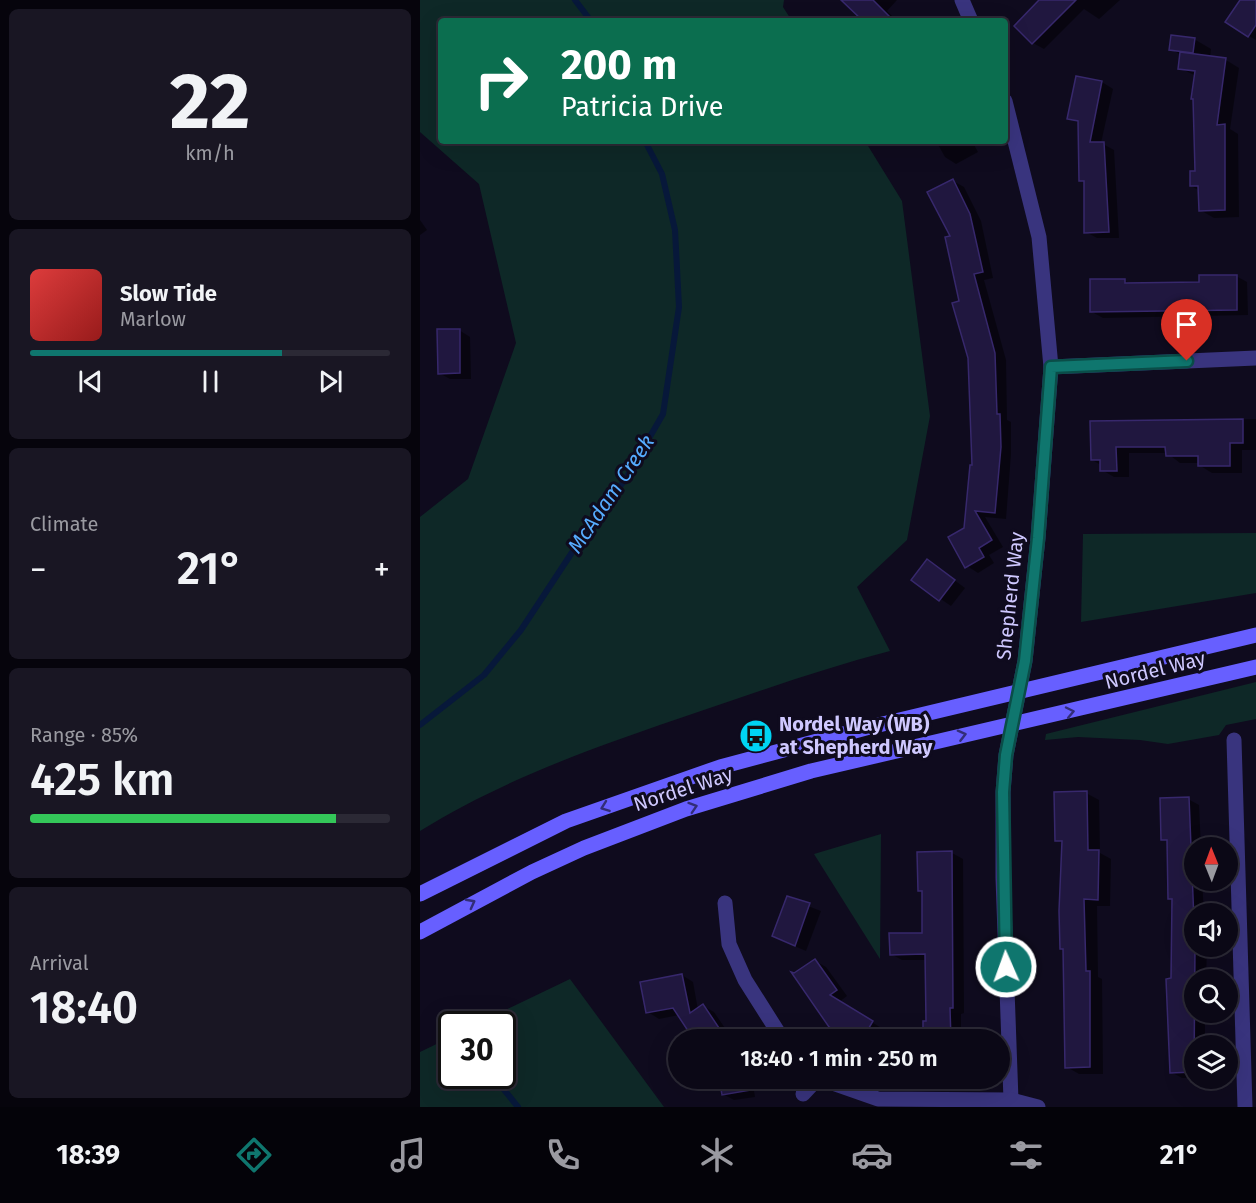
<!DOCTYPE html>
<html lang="en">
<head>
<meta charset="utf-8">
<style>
	:root { --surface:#0b0816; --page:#191623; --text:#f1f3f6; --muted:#9a9aa1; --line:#2b2935; --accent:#0f766e }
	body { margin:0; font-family:"Fira Sans",sans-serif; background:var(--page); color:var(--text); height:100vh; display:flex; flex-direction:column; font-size:22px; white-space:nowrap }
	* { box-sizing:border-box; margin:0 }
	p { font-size:20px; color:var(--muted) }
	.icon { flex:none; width:33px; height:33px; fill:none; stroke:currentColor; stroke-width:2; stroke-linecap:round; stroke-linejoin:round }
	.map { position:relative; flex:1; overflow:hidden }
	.panel { display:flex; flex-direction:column; gap:9px; padding:9px; background:#06040c; width:420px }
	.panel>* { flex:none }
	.guide { position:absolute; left:18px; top:18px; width:570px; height:126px; border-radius:6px; box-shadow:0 6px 24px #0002,0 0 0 2px var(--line); background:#0b6e4f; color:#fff; overflow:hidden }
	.needle { width:39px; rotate:359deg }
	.buttons { position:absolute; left:764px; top:837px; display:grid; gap:12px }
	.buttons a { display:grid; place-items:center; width:54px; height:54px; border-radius:50%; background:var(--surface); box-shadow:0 6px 24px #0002,0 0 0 2px var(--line); font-size:30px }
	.speed { position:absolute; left:18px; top:1011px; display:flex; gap:12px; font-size:30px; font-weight:700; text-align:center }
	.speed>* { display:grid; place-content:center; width:78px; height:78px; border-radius:50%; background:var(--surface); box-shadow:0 6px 24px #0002,0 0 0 2px var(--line); line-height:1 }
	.speed .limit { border:3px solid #111; border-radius:9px; background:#fff; color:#111 }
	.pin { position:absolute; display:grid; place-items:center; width:51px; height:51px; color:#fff; margin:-62px -26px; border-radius:50% 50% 50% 0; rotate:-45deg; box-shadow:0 0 6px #0007 }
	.pin .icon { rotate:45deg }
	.me { position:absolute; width:66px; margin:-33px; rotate:358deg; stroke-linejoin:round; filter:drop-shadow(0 0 4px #0008) }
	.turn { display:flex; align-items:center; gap:21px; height:126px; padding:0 24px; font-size:27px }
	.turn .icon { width:78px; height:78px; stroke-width:2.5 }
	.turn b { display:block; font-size:42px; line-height:51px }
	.big { font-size:45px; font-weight:600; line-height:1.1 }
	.panel .tile { flex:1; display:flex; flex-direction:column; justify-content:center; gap:9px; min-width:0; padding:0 21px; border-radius:9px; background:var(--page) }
	.panel .dial { align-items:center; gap:0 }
	.dial b { font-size:78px; line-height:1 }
	.song { display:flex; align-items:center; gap:18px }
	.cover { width:72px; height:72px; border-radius:9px; background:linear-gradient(135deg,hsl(0 70% 55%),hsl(0 70% 35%)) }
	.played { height:6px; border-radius:3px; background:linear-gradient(90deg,var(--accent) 70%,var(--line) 70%) }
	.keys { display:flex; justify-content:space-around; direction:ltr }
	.heat { display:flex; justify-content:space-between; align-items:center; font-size:33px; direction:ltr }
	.charge { height:9px; border-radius:4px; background:linear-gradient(90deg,#34c759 85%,var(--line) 0) }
	.trip { position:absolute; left:248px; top:1029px; width:342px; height:60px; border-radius:30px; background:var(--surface); box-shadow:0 6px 24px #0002,0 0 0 2px var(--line); font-weight:600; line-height:60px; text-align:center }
	.tabs { display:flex; height:96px; justify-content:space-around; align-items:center; background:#040309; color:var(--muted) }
	.tabs .icon { width:42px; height:42px }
	.tabs .on { color:var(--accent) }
	.tabs b { font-size:27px; color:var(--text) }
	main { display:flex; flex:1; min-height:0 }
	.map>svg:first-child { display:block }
	.green { fill:#0e2827 }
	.shadow { fill:#0007 }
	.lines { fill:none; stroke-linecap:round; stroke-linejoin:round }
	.stream { stroke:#07183a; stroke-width:6 }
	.building { fill:#20173f; stroke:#37286c; stroke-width:1.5 }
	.minor { stroke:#39347e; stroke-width:15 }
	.secondary { stroke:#675fff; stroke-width:15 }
	.oneway { stroke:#322d78 }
	.route-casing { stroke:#0a4d48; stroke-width:15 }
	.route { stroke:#0f766e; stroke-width:10 }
	.labels { text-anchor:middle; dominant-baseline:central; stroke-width:6; stroke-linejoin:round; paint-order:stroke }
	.street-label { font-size:20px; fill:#cfc8ff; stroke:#0f0b1e }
	.poi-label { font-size:20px; font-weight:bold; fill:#cfc8ff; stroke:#0f0b1e; text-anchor:start }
	.water-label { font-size:21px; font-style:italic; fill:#56acff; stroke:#0f0b1e }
</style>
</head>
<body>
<main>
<section class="panel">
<div class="tile dial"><b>22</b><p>km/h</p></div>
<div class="tile">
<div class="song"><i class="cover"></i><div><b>Slow Tide</b><p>Marlow</p></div></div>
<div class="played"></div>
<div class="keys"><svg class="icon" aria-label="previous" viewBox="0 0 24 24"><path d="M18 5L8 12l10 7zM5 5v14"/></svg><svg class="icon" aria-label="pause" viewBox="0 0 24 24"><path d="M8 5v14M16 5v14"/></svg><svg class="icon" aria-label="next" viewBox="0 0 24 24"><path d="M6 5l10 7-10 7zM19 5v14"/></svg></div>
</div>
<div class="tile"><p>Climate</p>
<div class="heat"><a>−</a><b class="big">21°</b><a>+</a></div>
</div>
<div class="tile"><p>Range · 85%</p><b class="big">425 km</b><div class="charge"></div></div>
<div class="tile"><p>Arrival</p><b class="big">18:40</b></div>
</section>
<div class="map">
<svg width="836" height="1107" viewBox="0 0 836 1107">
	<rect width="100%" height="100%" fill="#0f0b1e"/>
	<g class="green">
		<path d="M0,0H364L363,7L372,21H21V141H445L482,201L510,416L487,540L437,587L470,651C404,668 340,691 275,713C181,745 85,778 0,831V517L48,479L96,343L59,184L0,132Z"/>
		<path d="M836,533V593L661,622L663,534Z"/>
		<path d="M836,682V719L806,725L799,735L748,744L720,740L658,737L625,740L626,734Z"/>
		<path d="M461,834L460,959L394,854Z"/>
		<path d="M150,979L244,1107H0V1052L31,1037L32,1076H82V1024H56Z"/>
	</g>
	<g class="shadow">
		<path d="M428,0H477L467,11L477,21H446Z"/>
		<path d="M621,0H700L679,19L664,9L624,49L613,43L596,26Z"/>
		<path d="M822,0H836V40L829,36Z"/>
		<path d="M774,39L791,49L790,58L806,60L819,68L810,129L818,134L819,217L794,218L780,210V191L771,186L776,172V76L760,68L761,55L751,49Z"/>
		<path d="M657,77L682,82L693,89L681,143L694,150L699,238H677L666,232L665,183L660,180V124L649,118Z"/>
		<path d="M516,141H552L558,152L536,164L525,157Z"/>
		<path d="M533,181L544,187L561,221L573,278L564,280L586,360L587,420L591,422V454L586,519L565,517L583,547L569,555L574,563L558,573L547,566L553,467L549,358L532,238Z"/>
		<path d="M0,220L7,230L0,235Z"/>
		<path d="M816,276L827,282L828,315L683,318L672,312L704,280L712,285L781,284Z"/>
		<path d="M39,330L50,337L51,379H30L19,373Z"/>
		<path d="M836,419V450H822V473H792L779,465V463H760L747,453H709V477H694L682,470L681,465L672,460V423Z"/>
		<path d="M518,568L545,588L531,606L493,580Z"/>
		<path d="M666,793L679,800L680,853L691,859L690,906H677L678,977L682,979L683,1074H659L647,1067L641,911L644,844L637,840Z"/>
		<path d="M768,799L779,805L781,848H774V880H782L784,914H774V946H787L786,980H774V1012H785V1046H774V1078H762L751,1072L753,900L749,898L748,842L743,839Z"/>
		<path d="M532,853L543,859L544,1013L541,1014V1040H505L507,1022L506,960H482L471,954L503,934V892L499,890Z"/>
		<path d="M367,898L401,911L386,951L365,942Z"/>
		<path d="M395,961L406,967L427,996L419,1002L463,1029L456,1040H432L410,1026Z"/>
		<path d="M262,975L273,982L278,1010L283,1006L294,1012L313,1040H276L259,1015L239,1019L228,1012Z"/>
		<path d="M332,1078L335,1097L314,1100L303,1094Z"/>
	</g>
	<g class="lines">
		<g class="stream">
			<path d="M155,0L171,21"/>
			<path d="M0,725L64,675L101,630L174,519L205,480L243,414L259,307L255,230L242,174L225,141"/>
			<path d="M40,1022L42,1024"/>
			<path d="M73,1076L98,1107"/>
		</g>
	</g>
	<g class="building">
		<path d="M421,0H453L474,21H443Z"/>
		<path d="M619,0H656L612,44L594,26Z"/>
		<path d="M820,0H836V25L828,37L805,22Z"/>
		<path d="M751,35L775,38L773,53L749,50Z"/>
		<path d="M760,52L806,58L797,125L805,124V210L779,211L778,186H770V171H775L773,99H771L775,71L758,69Z"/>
		<path d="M656,76L682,81L670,142H684L689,232L664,233V181H659L658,121L647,119Z"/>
		<path d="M533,179L550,214L563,272L554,274L575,353L577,414H580L581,447L575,513L555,511L572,540L559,548L564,557L545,568L528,537L544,528L550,465H552L548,358L532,303L539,301L525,237L530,236L507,192Z"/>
		<path d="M779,275H817V310L670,312V279H705V283L779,282Z"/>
		<path d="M17,329H40V373L18,374Z"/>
		<path d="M823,419V443H810V466H778V456H746L745,447H696L697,471H680V460H671L670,421Z"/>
		<path d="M507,559L535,580L519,601L491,580Z"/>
		<path d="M667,791L668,850H679L678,900L664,899L666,971H670V1067L645,1068L643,949H640L639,911L642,841H635L634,792Z"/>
		<path d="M769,797L775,946L774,1072L750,1073L746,979L751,978L752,899H748L747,840H741L740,798Z"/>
		<path d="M532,851L533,1008H530L531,1040H503V1021H506L505,954L470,955L469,933H502V891H498L497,852Z"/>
		<path d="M367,896L390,903L375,946L352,936Z"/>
		<path d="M395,959L417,990L410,995L453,1021L442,1040H429L409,1027L371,972L374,973Z"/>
		<path d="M262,974L270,1013L283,1004L307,1040H274L253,1008L226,1013L220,982Z"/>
		<path d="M299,1078H348V1087L302,1095Z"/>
	</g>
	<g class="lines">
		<g class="minor">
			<path d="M542,0L551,21"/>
			<path d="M585,101L619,237L631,367L618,538L605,661L586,755L583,792V878L591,1100"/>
			<path d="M631,367L836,358"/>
			<path d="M814,740L825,1107"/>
			<path d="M305,903L309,944L325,980L363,1040"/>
			<path d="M383,1094L398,1078L458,1099L591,1100L618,1107"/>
		</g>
		<g class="secondary">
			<path d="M0,894L146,821L300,767L446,728L836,635"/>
			<path d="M0,932L112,872L164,848L266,809L391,771L836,667"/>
		</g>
	</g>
	<defs><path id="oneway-chevron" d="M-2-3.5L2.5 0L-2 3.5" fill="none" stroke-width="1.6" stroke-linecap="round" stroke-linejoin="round" transform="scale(1.5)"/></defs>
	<g class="oneway">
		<use href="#oneway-chevron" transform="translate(650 712) rotate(-12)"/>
		<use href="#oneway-chevron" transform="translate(542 735) rotate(-14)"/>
		<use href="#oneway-chevron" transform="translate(185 807) rotate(160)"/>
		<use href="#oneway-chevron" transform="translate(273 807) rotate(-18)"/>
		<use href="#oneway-chevron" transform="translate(51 903) rotate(-28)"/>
	</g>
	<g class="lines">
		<g class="route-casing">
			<path id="route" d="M586,967L583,792L586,755L605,661L618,538L631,367L767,361"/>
		</g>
		<use href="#route" class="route"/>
	</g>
	<defs>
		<g id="bus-disc" transform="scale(1.725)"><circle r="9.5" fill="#00d4f3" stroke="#0f0b1e"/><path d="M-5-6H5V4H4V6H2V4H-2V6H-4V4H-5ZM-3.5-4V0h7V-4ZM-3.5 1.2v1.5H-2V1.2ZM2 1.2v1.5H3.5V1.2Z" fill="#111"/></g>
	</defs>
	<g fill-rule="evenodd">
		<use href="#bus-disc" x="336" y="736"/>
	</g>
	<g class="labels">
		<g class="street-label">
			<text transform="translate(590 596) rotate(-84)">Shepherd Way</text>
			<text transform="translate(735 670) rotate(-14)">Nordel Way</text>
			<text transform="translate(263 789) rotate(-18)">Nordel Way</text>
		</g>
		<g class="poi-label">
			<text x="359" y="724">Nordel Way (WB)<tspan x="359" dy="23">at Shepherd Way</tspan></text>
		</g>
		<g class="water-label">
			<text transform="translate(191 494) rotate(-56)">McAdam Creek</text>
		</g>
	</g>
</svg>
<div class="buttons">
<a><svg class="needle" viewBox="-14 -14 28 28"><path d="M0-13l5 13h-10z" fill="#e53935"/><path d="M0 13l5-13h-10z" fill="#9a9aa1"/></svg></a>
<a><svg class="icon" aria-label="sound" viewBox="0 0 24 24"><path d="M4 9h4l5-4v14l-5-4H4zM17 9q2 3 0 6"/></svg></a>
<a><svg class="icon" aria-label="search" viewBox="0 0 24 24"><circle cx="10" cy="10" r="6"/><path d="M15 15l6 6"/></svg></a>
<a><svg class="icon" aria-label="layers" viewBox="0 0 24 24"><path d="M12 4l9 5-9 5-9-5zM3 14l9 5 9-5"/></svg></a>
</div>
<div class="speed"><div class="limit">30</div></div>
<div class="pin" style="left:767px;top:361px;background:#d93025"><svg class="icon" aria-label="arrive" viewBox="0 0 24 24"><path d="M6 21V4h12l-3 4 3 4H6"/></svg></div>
<svg class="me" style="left:586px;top:967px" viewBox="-20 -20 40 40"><circle r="17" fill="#0f766e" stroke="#fff" stroke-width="3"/><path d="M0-11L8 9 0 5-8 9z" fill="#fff"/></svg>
<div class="trip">18:40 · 1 min · 250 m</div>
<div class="guide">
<div class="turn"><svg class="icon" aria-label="right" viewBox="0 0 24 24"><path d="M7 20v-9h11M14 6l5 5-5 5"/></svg><div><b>200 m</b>Patricia Drive</div></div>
</div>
</div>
</main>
<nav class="tabs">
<b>18:39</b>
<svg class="icon on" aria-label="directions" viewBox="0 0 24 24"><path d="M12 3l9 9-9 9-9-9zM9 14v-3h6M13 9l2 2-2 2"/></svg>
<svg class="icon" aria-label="music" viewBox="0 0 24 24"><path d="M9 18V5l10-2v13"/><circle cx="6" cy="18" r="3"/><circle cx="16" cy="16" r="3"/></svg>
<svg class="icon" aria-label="phone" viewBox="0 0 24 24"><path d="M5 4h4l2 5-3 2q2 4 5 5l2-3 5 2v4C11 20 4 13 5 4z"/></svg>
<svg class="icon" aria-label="climate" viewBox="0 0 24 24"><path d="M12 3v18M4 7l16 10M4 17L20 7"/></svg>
<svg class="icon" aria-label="car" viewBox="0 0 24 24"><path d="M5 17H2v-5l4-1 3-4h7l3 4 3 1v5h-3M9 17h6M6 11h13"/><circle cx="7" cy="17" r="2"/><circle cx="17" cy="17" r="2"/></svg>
<svg class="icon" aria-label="filters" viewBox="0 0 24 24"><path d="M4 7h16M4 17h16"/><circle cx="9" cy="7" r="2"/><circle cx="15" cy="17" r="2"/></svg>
<b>21°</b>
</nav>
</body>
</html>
